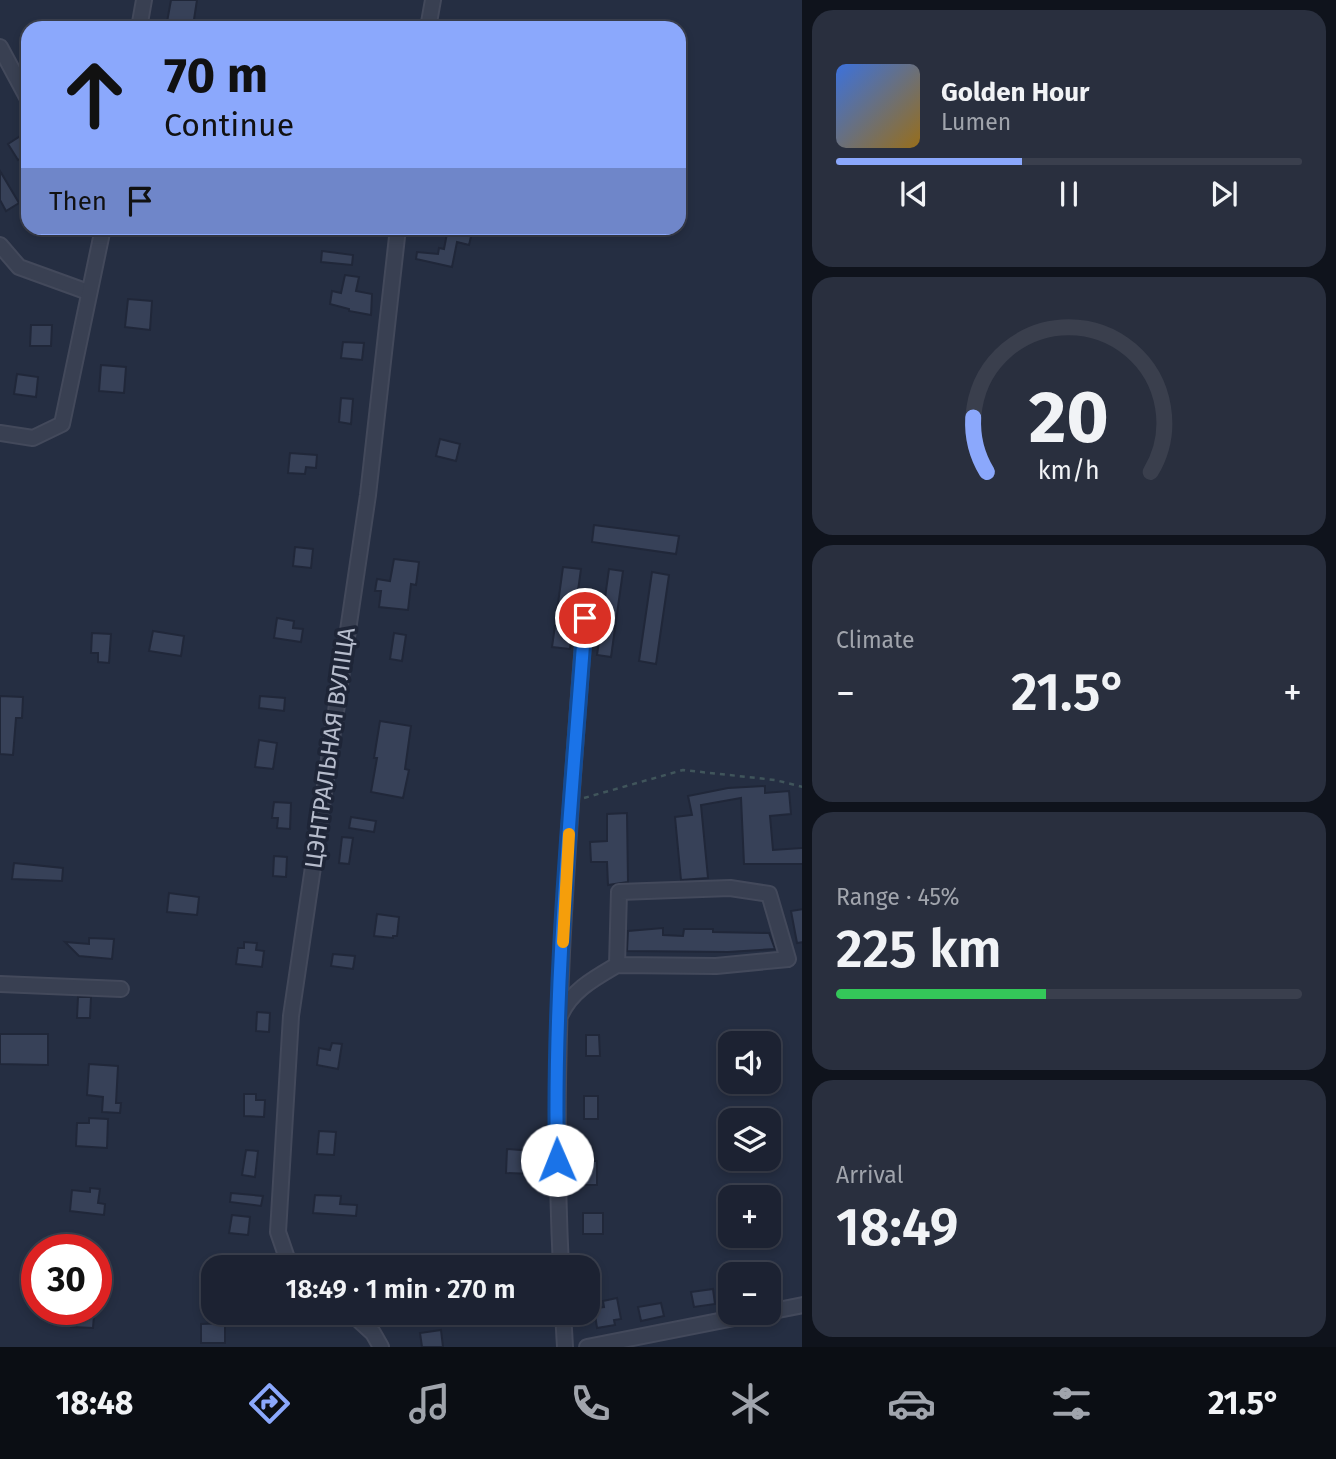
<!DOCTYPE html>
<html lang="en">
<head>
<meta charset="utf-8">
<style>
	:root { --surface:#1c2232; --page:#292f3e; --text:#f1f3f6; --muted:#a0a4ac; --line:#3a3f4d; --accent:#8ba8fc }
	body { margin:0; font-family:"Fira Sans",sans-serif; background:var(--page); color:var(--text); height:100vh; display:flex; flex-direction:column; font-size:26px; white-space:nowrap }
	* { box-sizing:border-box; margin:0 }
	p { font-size:23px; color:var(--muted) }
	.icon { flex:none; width:38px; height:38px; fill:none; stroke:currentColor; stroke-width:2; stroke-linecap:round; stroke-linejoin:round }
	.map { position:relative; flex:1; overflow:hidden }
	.details { display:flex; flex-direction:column; gap:10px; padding:10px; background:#0f131c; width:534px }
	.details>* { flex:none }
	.banner { position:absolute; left:21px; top:21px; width:665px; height:214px; border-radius:21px; box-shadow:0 4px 10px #0003,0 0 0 2px var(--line); background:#8ba8fc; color:#111; overflow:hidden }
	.buttons { position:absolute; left:718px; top:1031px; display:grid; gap:14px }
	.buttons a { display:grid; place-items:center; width:63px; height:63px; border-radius:14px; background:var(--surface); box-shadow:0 4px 10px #0003,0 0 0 2px var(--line); font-size:35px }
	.speed { position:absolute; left:21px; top:1234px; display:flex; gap:14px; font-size:35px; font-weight:700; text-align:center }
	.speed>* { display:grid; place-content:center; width:91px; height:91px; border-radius:50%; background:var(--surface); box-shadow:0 4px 10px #0003,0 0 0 2px var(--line); line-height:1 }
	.speed .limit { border:10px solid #d22; background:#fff; color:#111 }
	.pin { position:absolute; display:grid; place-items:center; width:60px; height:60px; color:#fff; margin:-30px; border:4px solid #fff; border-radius:50%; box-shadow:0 2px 7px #0007 }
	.me { position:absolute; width:77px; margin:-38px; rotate:359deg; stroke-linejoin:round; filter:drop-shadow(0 0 5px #0008) }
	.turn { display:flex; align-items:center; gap:24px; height:147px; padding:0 28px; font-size:32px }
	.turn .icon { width:91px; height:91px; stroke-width:2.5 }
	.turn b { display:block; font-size:49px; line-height:60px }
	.then { display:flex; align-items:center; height:66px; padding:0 28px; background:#0003; gap:14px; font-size:26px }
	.big { font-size:52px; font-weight:600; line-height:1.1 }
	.details .widget { flex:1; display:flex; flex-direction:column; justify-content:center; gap:10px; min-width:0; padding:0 24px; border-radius:21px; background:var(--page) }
	.details .dial { align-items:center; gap:0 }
	.dial svg { height:182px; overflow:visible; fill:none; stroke:var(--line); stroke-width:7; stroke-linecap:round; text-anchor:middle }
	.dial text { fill:var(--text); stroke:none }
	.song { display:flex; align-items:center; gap:21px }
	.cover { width:84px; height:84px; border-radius:10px; background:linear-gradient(135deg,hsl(220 70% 55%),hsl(40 70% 35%)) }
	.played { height:7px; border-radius:4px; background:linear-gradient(90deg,var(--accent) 40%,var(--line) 40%) }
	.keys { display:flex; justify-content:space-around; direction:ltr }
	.heat { display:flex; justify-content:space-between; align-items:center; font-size:38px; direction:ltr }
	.charge { height:10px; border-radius:5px; background:linear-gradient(90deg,#34c759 45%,var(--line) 0) }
	.trip { position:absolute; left:201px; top:1255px; width:399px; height:70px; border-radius:21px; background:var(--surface); box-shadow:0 4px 10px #0003,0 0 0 2px var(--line); font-weight:600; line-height:70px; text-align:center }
	.menu { display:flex; height:112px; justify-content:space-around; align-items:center; background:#0b0e14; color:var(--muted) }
	.menu .icon { width:49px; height:49px }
	.menu .selected { color:var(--accent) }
	.menu b { font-size:32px; color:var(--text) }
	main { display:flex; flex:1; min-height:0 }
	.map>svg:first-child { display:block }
	.building { fill:#374158; stroke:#202739; stroke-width:2 }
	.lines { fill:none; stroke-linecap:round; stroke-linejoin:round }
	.minor-casing { stroke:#43495b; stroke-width:18 }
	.path { stroke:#40555b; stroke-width:2.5; stroke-dasharray:5 5; stroke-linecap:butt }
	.minor { stroke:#394052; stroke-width:14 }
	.route-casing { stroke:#114b97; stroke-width:18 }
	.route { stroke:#1a73e8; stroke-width:12 }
	.slow { stroke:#f59e0b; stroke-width:12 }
	.labels { text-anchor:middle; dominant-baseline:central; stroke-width:7; stroke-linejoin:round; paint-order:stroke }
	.street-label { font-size:24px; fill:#b6bccc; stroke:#1e2537 }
</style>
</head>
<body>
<main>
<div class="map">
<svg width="803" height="1347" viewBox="0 0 803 1347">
	<rect width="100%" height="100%" fill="#252e42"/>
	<g class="building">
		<path d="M171,0H197L193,26L167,22Z"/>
		<path d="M22,135L28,146V154L18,160L8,144Z"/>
		<path d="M0,171L19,203L6,211L0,200Z"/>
		<path d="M448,228H473L469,245L457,242L452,267L416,259L417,252L438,254L439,248L444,249Z"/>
		<path d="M322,251L353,255L352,265L321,262Z"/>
		<path d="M345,275L359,277L356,291L372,294L371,315L349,311V309L330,304L332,291L341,293Z"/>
		<path d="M128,299L152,301L150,330L125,327Z"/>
		<path d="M31,325H52L51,346H30Z"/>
		<path d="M343,342L364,343L362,360L341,358Z"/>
		<path d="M101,365L126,367L124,393L99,391Z"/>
		<path d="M17,374L38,377L36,397L14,394Z"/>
		<path d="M341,398L353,399L351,424L339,422Z"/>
		<path d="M440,439L460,444L456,461L436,456Z"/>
		<path d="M290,453L317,455L316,468L306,467L305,474L288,473Z"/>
		<path d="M594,525L679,536L676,554L592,542Z"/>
		<path d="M295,547L313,549L311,568L293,566Z"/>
		<path d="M394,559L419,562L416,585L411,584L408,610L379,607L381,591H375L377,579L390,581Z"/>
		<path d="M563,567L581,569L570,649L552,647Z"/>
		<path d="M609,569L623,571L611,657L597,655Z"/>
		<path d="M652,572L669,575L656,664L639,661Z"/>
		<path d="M277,618L294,621L293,628L303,629L301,642L274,638Z"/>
		<path d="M153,631L184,636L181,656L149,651Z"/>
		<path d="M92,633L111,634L109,663L98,662V653H91Z"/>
		<path d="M394,633L406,635L402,661L390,659Z"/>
		<path d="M0,696L23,697L22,718H16L13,755L0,754Z"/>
		<path d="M260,696L285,698L284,711L259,708Z"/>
		<path d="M380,721L411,726L405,769L409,770L403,798L371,792L377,758H374Z"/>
		<path d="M259,740L277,743L273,769L255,767Z"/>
		<path d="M765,786V793L789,791L791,814L770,816L773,850L803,848V864H744L741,798L701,805L708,878L681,880L675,817L692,815L688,796L728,788Z"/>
		<path d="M274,802L291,803L290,829L277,828L278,818H272Z"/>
		<path d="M627,813L628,882L608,885L607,862H591L590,842L607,841V814Z"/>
		<path d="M351,817L376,821L374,832L349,828Z"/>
		<path d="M342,837L353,838L349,864L339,863Z"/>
		<path d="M274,856L287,857L286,877L273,876Z"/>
		<path d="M14,863L63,868L62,881L12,879Z"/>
		<path d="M169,893L199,897L197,915L167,912Z"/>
		<path d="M803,909V942L797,943L791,911Z"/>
		<path d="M377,914L399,917L397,936H393V938L374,936Z"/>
		<path d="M663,928V935L683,936L684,929H713V932L769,933L775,949L728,952L627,951L628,931Z"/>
		<path d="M89,938L114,939L112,959L79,956L65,942L89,944Z"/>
		<path d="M244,942L257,943L256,950L264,951L262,967L236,964L238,948H244Z"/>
		<path d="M333,954L355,956L353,969L331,966Z"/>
		<path d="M78,997H91L90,1018H77Z"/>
		<path d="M257,1012L270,1013L269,1032L256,1031Z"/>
		<path d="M0,1034H48V1065L0,1064Z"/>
		<path d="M586,1035H599L600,1056H586Z"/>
		<path d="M332,1043L342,1044L338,1069L317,1065L319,1048L330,1050Z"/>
		<path d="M89,1064L118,1066L116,1103H121L120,1113L102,1112L103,1097L87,1095Z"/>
		<path d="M244,1094H256V1100H265L264,1117L244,1116Z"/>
		<rect x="584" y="1096" width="14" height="23"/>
		<path d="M89,1118L108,1119L107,1148L76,1146L77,1123H89Z"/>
		<path d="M319,1131L336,1132L334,1155L317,1154Z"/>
		<path d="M507,1149L533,1151L532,1174L506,1173Z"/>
		<path d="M246,1150L258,1151L255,1177L242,1175Z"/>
		<rect x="583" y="1161" width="14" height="24"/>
		<path d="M90,1188L100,1189L98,1203L105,1204L104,1215L70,1211L72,1190L90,1192Z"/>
		<path d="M231,1193L263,1196L261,1206L230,1202Z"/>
		<path d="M315,1195L341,1196L340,1204L357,1205L356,1216L313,1213Z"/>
		<rect x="583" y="1213" width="20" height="21"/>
		<path d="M232,1215L250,1217L248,1235L229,1233Z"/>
		<path d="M713,1289L715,1304L694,1307L691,1292Z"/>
		<path d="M617,1298L621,1319L614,1320L615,1325L597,1328L594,1308L604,1307L603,1301Z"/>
		<path d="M661,1303L664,1316L641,1321L638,1307Z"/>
		<path d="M71,1314L94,1315L93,1328L71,1327Z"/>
		<path d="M225,1323V1343H201V1324Z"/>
		<path d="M441,1330L443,1347H422L420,1333Z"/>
	</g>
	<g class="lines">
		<g class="minor-casing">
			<g id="minor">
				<path d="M139,28L144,0"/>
				<path d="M428,28L433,0"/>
				<path d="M0,47L28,99"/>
				<path d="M0,245L19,267L88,292"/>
				<path d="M0,433L33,438L62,424L103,228"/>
				<path d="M0,984L121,989"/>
				<path d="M561,1014C572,990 595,978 617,965L619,892L730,888L769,894L788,959L716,966L617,965"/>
				<path d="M290,1267L278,1232L291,1016L368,495L398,228"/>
				<path d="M561,1267C550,1050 568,834 585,618"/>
				<path d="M350,1312L373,1333L381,1347"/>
				<path d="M563,1312L565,1347"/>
				<path d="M768,1312L803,1305"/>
				<path d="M587,1347L764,1312"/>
			</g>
		</g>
		<path class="path" d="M584,798L683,770L775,780L803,787"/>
		<use href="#minor" class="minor"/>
	</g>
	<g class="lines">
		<g class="route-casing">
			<path id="route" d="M557,1160C553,979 572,798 585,618"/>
		</g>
		<use href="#route" class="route"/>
		<path class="slow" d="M563,942L569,834"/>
	</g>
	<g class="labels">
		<g class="street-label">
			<text transform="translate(330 748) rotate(-82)">ЦЭНТРАЛЬНАЯ ВУЛІЦА</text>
		</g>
	</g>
</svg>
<div class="buttons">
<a><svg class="icon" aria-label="sound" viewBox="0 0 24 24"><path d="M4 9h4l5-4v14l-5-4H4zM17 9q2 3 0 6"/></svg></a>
<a><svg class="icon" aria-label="layers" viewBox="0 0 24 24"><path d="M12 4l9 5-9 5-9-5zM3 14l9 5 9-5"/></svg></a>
<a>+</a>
<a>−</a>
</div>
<div class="speed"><div class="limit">30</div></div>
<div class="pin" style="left:585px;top:618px;background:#d93025"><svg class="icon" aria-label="arrive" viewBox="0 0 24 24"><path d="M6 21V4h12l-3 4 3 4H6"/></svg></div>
<svg class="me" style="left:557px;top:1160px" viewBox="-20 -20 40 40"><circle r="19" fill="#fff"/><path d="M0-13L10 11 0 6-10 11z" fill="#1a73e8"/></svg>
<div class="trip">18:49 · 1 min · 270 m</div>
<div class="banner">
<div class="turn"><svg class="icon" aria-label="ahead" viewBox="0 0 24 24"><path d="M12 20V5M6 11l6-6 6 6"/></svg><div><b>70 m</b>Continue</div></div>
<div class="then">Then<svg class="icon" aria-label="arrive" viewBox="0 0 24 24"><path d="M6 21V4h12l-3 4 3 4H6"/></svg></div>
</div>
</div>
<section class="details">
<div class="widget">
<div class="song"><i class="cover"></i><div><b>Golden Hour</b><p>Lumen</p></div></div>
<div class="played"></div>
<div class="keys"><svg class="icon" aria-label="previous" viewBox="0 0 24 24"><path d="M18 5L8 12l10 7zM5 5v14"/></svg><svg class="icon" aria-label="pause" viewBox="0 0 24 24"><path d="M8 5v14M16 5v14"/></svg><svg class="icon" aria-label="next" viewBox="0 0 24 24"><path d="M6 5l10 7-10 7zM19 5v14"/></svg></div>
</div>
<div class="widget dial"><svg viewBox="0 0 100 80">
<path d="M14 69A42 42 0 1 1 86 69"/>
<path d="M14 69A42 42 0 0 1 8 45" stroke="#8ba8fc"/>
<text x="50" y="56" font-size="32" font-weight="700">20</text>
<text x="50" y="72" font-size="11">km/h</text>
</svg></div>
<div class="widget"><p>Climate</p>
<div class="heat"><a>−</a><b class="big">21.5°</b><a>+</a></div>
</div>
<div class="widget"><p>Range · 45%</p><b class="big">225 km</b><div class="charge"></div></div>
<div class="widget"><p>Arrival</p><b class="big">18:49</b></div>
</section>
</main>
<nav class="menu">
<b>18:48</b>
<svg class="icon selected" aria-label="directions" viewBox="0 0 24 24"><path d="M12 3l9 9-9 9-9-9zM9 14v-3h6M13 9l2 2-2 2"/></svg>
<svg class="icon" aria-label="music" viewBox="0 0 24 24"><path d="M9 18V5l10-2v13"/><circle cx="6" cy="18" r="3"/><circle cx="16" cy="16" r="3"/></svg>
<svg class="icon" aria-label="phone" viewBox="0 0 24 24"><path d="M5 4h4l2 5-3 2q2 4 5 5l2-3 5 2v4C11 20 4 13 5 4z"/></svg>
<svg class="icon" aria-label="climate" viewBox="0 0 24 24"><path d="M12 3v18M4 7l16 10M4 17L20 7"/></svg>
<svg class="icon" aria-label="car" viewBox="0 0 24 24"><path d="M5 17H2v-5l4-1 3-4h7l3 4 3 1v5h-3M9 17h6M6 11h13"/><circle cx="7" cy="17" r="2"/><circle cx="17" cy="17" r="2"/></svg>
<svg class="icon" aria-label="filters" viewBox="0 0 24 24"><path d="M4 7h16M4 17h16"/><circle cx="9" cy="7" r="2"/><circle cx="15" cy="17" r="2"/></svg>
<b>21.5°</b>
</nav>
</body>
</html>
